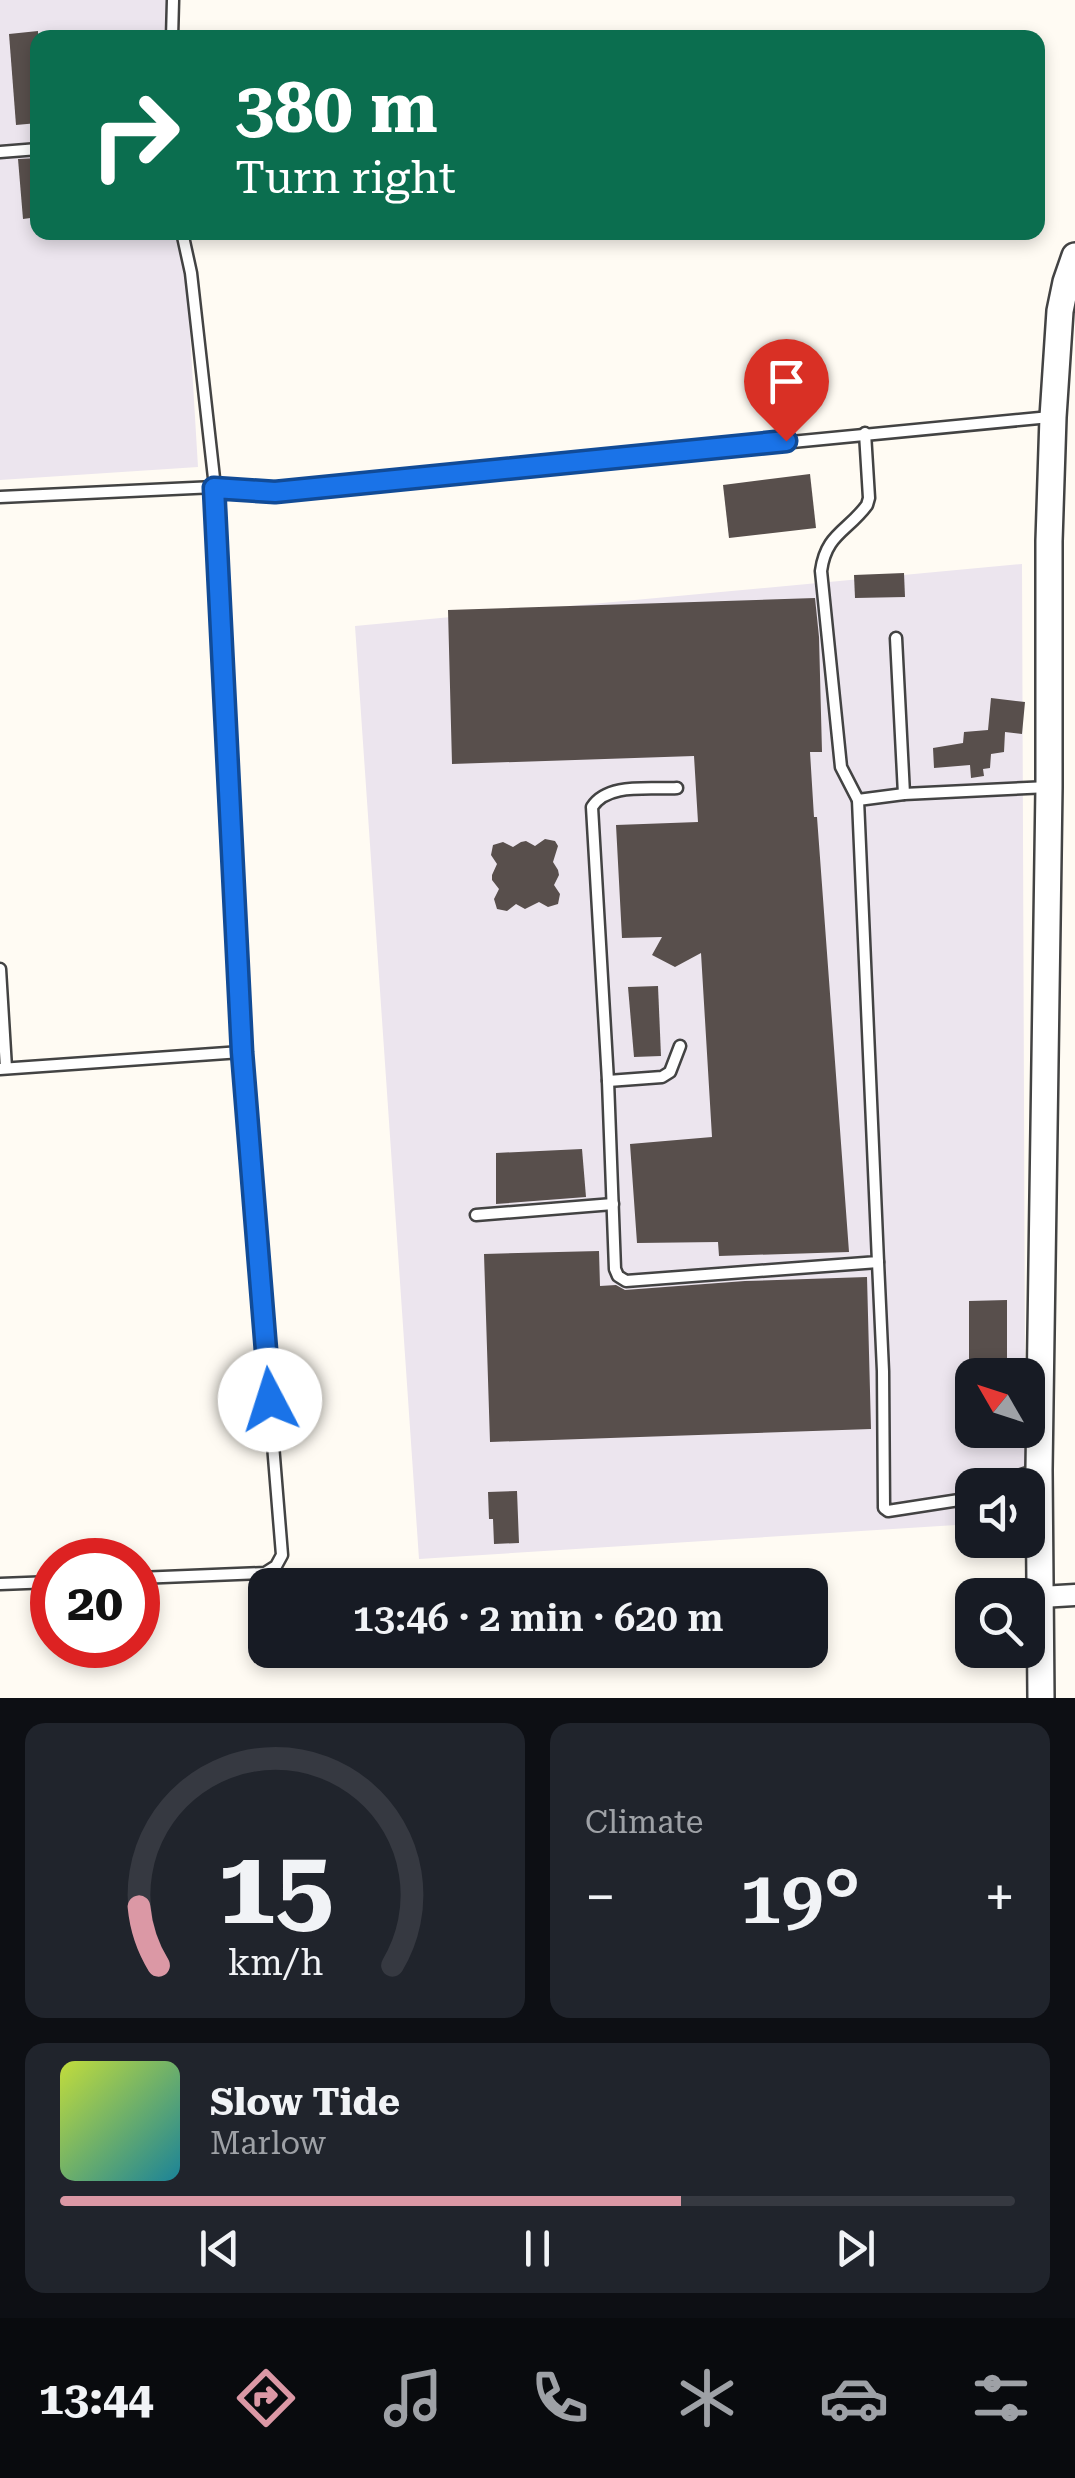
<!DOCTYPE html>
<html lang="en">
<head>
<meta charset="utf-8">
<style>
	:root { --surface:#171b24; --page:#20242c; --text:#f1f3f6; --muted:#9ea1a6; --line:#363941; --accent:#db98a5 }
	body { margin:0; font-family:"Roboto Serif",serif; background:var(--page); color:var(--text); height:100vh; display:flex; flex-direction:column; font-size:38px; white-space:nowrap }
	* { box-sizing:border-box; margin:0 }
	p { font-size:32px; color:var(--muted) }
	.icon { flex:none; width:55px; height:55px; fill:none; stroke:currentColor; stroke-width:2; stroke-linecap:round; stroke-linejoin:round }
	.map { position:relative; height:1698px; overflow:hidden }
	.drawer { display:flex; flex-direction:column; gap:25px; padding:25px; background:#0d0f14; flex:1 }
	.drawer>* { flex:none }
	.top-card { position:absolute; left:30px; top:30px; width:1015px; height:210px; border-radius:20px; box-shadow:0 5px 15px #0003; background:#0b6e4f; color:#fff; overflow:hidden }
	.needle { width:65px; rotate:309deg }
	.controls { position:absolute; left:955px; top:1358px; display:grid; gap:20px }
	.controls a { display:grid; place-items:center; width:90px; height:90px; border-radius:20px; background:var(--surface); box-shadow:0 5px 15px #0003; font-size:50px }
	.speed { position:absolute; left:30px; top:1538px; display:flex; gap:20px; font-size:50px; font-weight:700; text-align:center }
	.speed>* { display:grid; place-content:center; width:130px; height:130px; border-radius:50%; background:var(--surface); box-shadow:0 5px 15px #0003; line-height:1 }
	.speed .limit { border:15px solid #d22; background:#fff; color:#111 }
	.pin { position:absolute; display:grid; place-items:center; width:85px; height:85px; color:#fff; margin:-102px -42px; border-radius:50% 50% 50% 0; rotate:-45deg; box-shadow:0 0 10px #0007 }
	.pin .icon { rotate:45deg }
	.me { position:absolute; width:110px; margin:-55px; rotate:355deg; stroke-linejoin:round; filter:drop-shadow(0 0 8px #0008) }
	.turn { display:flex; align-items:center; gap:35px; height:210px; padding:0 40px; font-size:45px }
	.turn .icon { width:130px; height:130px; stroke-width:2.5 }
	.turn b { display:block; font-size:70px; line-height:85px }
	.big { font-size:75px; font-weight:600; line-height:1.1 }
	.drawer .tile { flex:1; display:flex; flex-direction:column; justify-content:center; gap:15px; min-width:0; padding:0 35px; border-radius:20px; background:var(--page) }
	.drawer .dial { align-items:center; gap:0 }
	.dial svg { height:260px; overflow:visible; fill:none; stroke:var(--line); stroke-width:7; stroke-linecap:round; text-anchor:middle }
	.dial text { fill:var(--text); stroke:none }
	.song { display:flex; align-items:center; gap:30px }
	.cover { width:120px; height:120px; border-radius:15px; background:linear-gradient(135deg,hsl(70 70% 55%),hsl(190 70% 35%)) }
	.played { height:10px; border-radius:5px; background:linear-gradient(90deg,var(--accent) 65%,var(--line) 65%) }
	.keys { display:flex; justify-content:space-around; direction:ltr }
	.heat { display:flex; justify-content:space-between; align-items:center; font-size:55px; direction:ltr }
	.drawer .tiles { flex:1; display:grid; gap:25px; grid-template-columns:1fr 1fr }
	.tile:last-child { grid-column:span 2 }
	.trip { position:absolute; left:248px; top:1568px; width:580px; height:100px; border-radius:20px; background:var(--surface); box-shadow:0 5px 15px #0003; font-weight:600; line-height:100px; text-align:center }
	.tabs { display:flex; height:160px; justify-content:space-around; align-items:center; background:#090b0e; color:var(--muted) }
	.tabs .icon { width:70px; height:70px }
	.tabs .on { color:var(--accent) }
	.tabs b { font-size:45px; color:var(--text) }
	.map>svg:first-child { display:block }
	.industrial { fill:#ece5ee }
	.building { fill:#584f4c }
	.lines { fill:none; stroke-linecap:round; stroke-linejoin:round }
	.service-casing { stroke:#434343; stroke-width:15 }
	.minor-casing { stroke:#434343; stroke-width:25 }
	.tertiary-casing { stroke:#434343; stroke-width:30 }
	.service { stroke:#fff; stroke-width:10 }
	.minor { stroke:#fff; stroke-width:20 }
	.tertiary { stroke:#fff; stroke-width:25 }
	.route-casing { stroke:#114b97; stroke-width:25 }
	.route { stroke:#1a73e8; stroke-width:18 }
</style>
</head>
<body>
<div class="map">
<svg width="1075" height="1698" viewBox="0 0 1075 1698">
	<rect width="100%" height="100%" fill="#fffbf3"/>
	<g class="industrial">
		<path d="M0,0H171L173,37L38,38V232L184,233L198,467L0,480Z"/>
		<path d="M1022,564L1025,1375H972V1430H1025L1026,1485H972V1524L419,1559L355,626Z"/>
	</g>
	<g class="building">
		<path d="M38,31V123L16,125L9,34Z"/>
		<path d="M38,158V217L23,219L18,159Z"/>
		<path d="M810,474L816,528L729,538L723,485Z"/>
		<path d="M904,573L905,597L855,598L854,575Z"/>
		<path d="M815,598L819,637L822,752H810L814,817H817L849,1252L719,1256L718,1242L637,1243L630,1144L712,1137L701,953L675,967L652,955L662,937L622,938L616,825L698,822L694,756L452,764L448,610Z"/>
		<path d="M991,698L1025,702L1022,734L1005,732L1004,752L991,754L990,768L983,769L984,776L971,778L970,765L934,768L933,748L963,743L964,732L988,730Z"/>
		<path d="M545,839L555,841L558,846L553,862L558,870L559,875L554,885L560,894L558,904L548,907L539,902L525,909L516,904L507,911L497,909L494,899L499,889L492,880V875L497,864L491,855L493,845L503,842L513,847L521,842L526,841L535,846Z"/>
		<path d="M658,986L661,1056L634,1057L628,987Z"/>
		<path d="M582,1149L586,1197L496,1204V1153Z"/>
		<path d="M599,1251L600,1286L616,1285L625,1290L745,1281L867,1277L871,1429L490,1442L484,1254Z"/>
		<path d="M1007,1300V1375H969V1301Z"/>
		<path d="M517,1491L519,1543L494,1544L493,1519H489L488,1492Z"/>
	</g>
	<g class="lines">
		<g class="service-casing">
			<g id="service">
				<path d="M172,38L173,0"/>
				<path d="M0,152L38,149"/>
				<path d="M0,497L215,487L275,492L1050,417"/>
				<path d="M896,638L904,794"/>
				<path d="M677,788C650,790 608,782 592,807L608,1081L615,1269L618,1276L626,1281L878,1262L858,800L904,794L1049,787"/>
				<path d="M858,800L841,767L821,571C826,534 847,532 867,505L869,498L865,433"/>
				<path d="M0,969L6,1068"/>
				<path d="M0,1069L241,1052"/>
				<path d="M608,1081L662,1077L670,1072L680,1046"/>
				<path d="M476,1215L613,1204"/>
				<path d="M878,1262L883,1371L884,1508L888,1511L972,1498"/>
				<path d="M990,1485L1037,1470"/>
				<path d="M138,1578L265,1573L276,1566L282,1555L241,1052L215,487L191,273L182,232"/>
				<path d="M0,1584L52,1582"/>
			</g>
		</g>
		<g class="minor-casing">
			<path id="minor" d="M1041,1597L1075,1595"/>
		</g>
		<g class="tertiary-casing">
			<path id="tertiary" d="M1041,1698L1039,1470L1049,787V541L1053,417L1060,311L1066,282L1075,256"/>
		</g>
		<use href="#service" class="service"/>
		<use href="#minor" class="minor"/>
		<use href="#tertiary" class="tertiary"/>
	</g>
	<g class="lines">
		<g class="route-casing">
			<path id="route" d="M270,1400L242,1052L214,488L275,492L786,441"/>
		</g>
		<use href="#route" class="route"/>
	</g>
</svg>
<div class="controls">
<a><svg class="needle" viewBox="-14 -14 28 28"><path d="M0-13l5 13h-10z" fill="#e53935"/><path d="M0 13l5-13h-10z" fill="#9ea1a6"/></svg></a>
<a><svg class="icon" aria-label="sound" viewBox="0 0 24 24"><path d="M4 9h4l5-4v14l-5-4H4zM17 9q2 3 0 6"/></svg></a>
<a><svg class="icon" aria-label="search" viewBox="0 0 24 24"><circle cx="10" cy="10" r="6"/><path d="M15 15l6 6"/></svg></a>
</div>
<div class="speed"><div class="limit">20</div></div>
<div class="pin" style="left:786px;top:441px;background:#d93025"><svg class="icon" aria-label="arrive" viewBox="0 0 24 24"><path d="M6 21V4h12l-3 4 3 4H6"/></svg></div>
<svg class="me" style="left:270px;top:1400px" viewBox="-20 -20 40 40"><circle r="19" fill="#fff"/><path d="M0-13L10 11 0 6-10 11z" fill="#1a73e8"/></svg>
<div class="trip">13:46 · 2 min · 620 m</div>
<div class="top-card">
<div class="turn"><svg class="icon" aria-label="right" viewBox="0 0 24 24"><path d="M7 20v-9h11M14 6l5 5-5 5"/></svg><div><b>380 m</b>Turn right</div></div>
</div>
</div>
<section class="drawer">
<div class="tiles">
<div class="tile dial"><svg viewBox="0 0 100 80">
<path d="M14 69A42 42 0 1 1 86 69"/>
<path d="M14 69A42 42 0 0 1 8 51" stroke="#db98a5"/>
<text x="50" y="56" font-size="32" font-weight="700">15</text>
<text x="50" y="72" font-size="11">km/h</text>
</svg></div>
<div class="tile"><p>Climate</p>
<div class="heat"><a>−</a><b class="big">19°</b><a>+</a></div>
</div>
<div class="tile">
<div class="song"><i class="cover"></i><div><b>Slow Tide</b><p>Marlow</p></div></div>
<div class="played"></div>
<div class="keys"><svg class="icon" aria-label="previous" viewBox="0 0 24 24"><path d="M18 5L8 12l10 7zM5 5v14"/></svg><svg class="icon" aria-label="pause" viewBox="0 0 24 24"><path d="M8 5v14M16 5v14"/></svg><svg class="icon" aria-label="next" viewBox="0 0 24 24"><path d="M6 5l10 7-10 7zM19 5v14"/></svg></div>
</div>
</div>
</section>
<nav class="tabs">
<b>13:44</b>
<svg class="icon on" aria-label="directions" viewBox="0 0 24 24"><path d="M12 3l9 9-9 9-9-9zM9 14v-3h6M13 9l2 2-2 2"/></svg>
<svg class="icon" aria-label="music" viewBox="0 0 24 24"><path d="M9 18V5l10-2v13"/><circle cx="6" cy="18" r="3"/><circle cx="16" cy="16" r="3"/></svg>
<svg class="icon" aria-label="phone" viewBox="0 0 24 24"><path d="M5 4h4l2 5-3 2q2 4 5 5l2-3 5 2v4C11 20 4 13 5 4z"/></svg>
<svg class="icon" aria-label="climate" viewBox="0 0 24 24"><path d="M12 3v18M4 7l16 10M4 17L20 7"/></svg>
<svg class="icon" aria-label="car" viewBox="0 0 24 24"><path d="M5 17H2v-5l4-1 3-4h7l3 4 3 1v5h-3M9 17h6M6 11h13"/><circle cx="7" cy="17" r="2"/><circle cx="17" cy="17" r="2"/></svg>
<svg class="icon" aria-label="filters" viewBox="0 0 24 24"><path d="M4 7h16M4 17h16"/><circle cx="9" cy="7" r="2"/><circle cx="15" cy="17" r="2"/></svg>
</nav>
</body>
</html>
